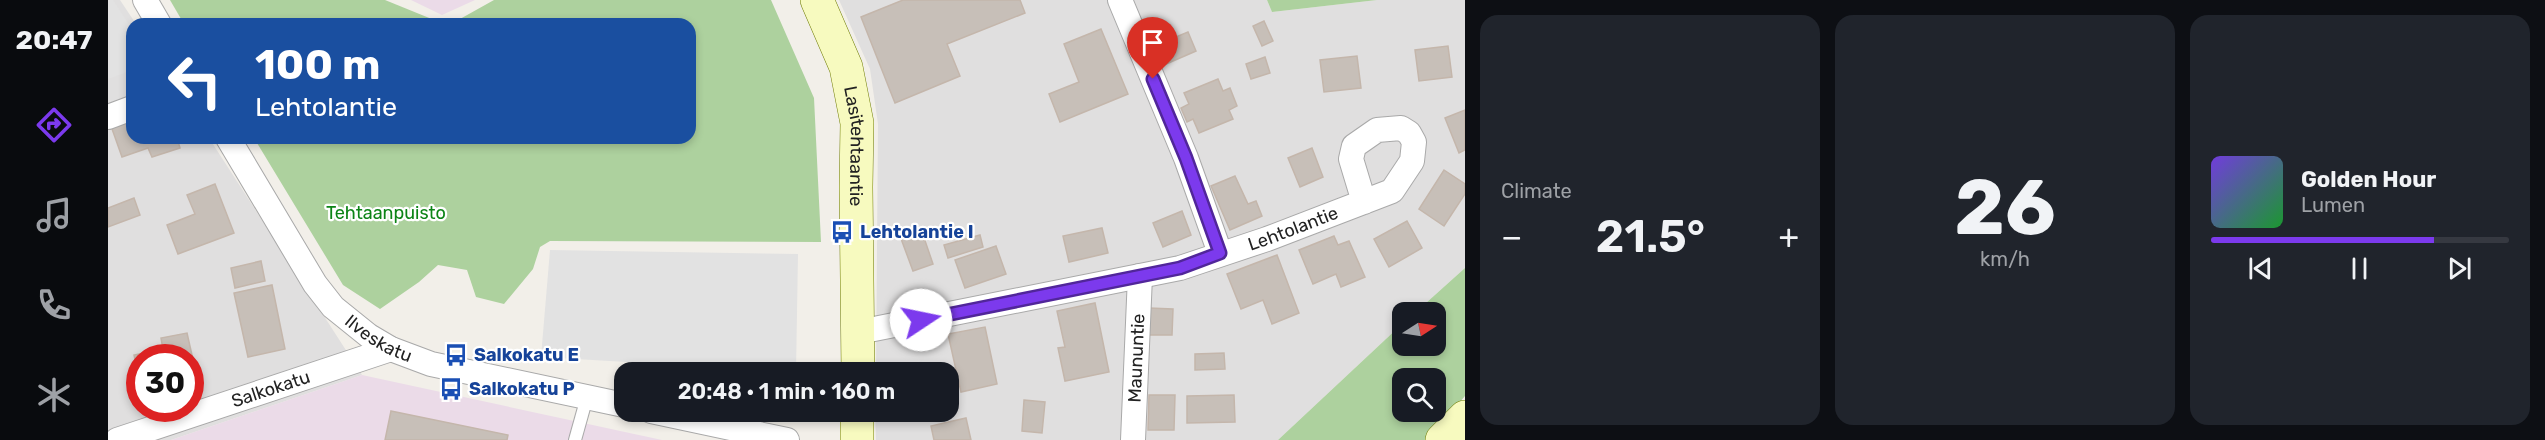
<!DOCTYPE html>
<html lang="en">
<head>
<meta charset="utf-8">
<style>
	:root { --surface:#171b24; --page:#20242c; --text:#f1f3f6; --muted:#9ea1a6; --line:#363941; --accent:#7c3aed }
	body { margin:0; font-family:Rubik,sans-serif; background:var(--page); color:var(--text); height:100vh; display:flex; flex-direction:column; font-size:22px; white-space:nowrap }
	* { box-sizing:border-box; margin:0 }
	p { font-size:20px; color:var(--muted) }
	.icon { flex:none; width:33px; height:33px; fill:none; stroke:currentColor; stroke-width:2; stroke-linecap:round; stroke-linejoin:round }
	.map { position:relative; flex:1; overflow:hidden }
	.sheet { display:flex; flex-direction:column; gap:15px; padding:15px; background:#0d0f14; width:1080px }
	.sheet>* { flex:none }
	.guide { position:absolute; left:18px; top:18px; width:570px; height:126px; border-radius:18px; box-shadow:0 3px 9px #0003; background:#1a4fa0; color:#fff; overflow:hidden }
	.needle { width:39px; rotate:78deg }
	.fabs { position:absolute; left:1284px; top:302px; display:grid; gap:12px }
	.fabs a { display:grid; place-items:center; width:54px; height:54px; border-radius:12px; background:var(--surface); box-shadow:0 3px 9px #0003; font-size:30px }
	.speed { position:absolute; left:18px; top:344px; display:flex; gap:12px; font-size:30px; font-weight:700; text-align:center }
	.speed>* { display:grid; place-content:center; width:78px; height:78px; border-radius:50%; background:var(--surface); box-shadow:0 3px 9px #0003; line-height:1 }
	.speed .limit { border:9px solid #d22; background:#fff; color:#111 }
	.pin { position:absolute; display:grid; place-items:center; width:51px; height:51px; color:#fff; margin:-62px -26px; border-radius:50% 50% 50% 0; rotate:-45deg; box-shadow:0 0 6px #0007 }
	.pin .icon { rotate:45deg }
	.me { position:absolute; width:66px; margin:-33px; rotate:79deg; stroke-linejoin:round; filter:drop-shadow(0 0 4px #0008) }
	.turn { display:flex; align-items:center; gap:21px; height:126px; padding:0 30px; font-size:27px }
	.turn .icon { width:78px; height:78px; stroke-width:2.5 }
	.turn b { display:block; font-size:42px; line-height:51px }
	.big { font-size:45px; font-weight:600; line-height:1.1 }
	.sheet .widget { flex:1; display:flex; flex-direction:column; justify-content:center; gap:9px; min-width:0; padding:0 21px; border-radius:18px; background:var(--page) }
	.sheet .dial { align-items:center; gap:0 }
	.dial b { font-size:78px; line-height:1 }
	.song { display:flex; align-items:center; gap:18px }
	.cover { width:72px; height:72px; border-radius:9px; background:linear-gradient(135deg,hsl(260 70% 55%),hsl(130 70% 35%)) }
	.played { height:6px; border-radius:3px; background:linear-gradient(90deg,var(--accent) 75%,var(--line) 75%) }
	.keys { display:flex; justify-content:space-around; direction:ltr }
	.heat { display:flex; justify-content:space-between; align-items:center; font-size:33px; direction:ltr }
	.sheet .tiles { flex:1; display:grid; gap:15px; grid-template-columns:repeat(3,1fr) }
	.trip { position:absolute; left:506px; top:362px; width:345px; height:60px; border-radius:18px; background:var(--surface); box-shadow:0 3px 9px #0003; font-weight:600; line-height:60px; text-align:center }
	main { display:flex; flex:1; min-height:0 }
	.tabs { display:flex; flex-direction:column; width:108px; justify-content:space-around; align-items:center; background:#090b0e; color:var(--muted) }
	.tabs .icon { width:42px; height:42px }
	.tabs .selected { color:var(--accent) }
	.tabs b { font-size:27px; color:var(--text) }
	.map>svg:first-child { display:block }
	.residential { fill:#e0dfdf; fill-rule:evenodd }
	.industrial { fill:#ebdbe8 }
	.forest { fill:#add19e; fill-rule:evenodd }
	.parking { fill:#e2e2e2 }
	.building { fill:#c7bfb8; stroke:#c4b6ab; stroke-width:1.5 }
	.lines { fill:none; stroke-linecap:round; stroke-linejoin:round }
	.lane-casing { stroke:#a9a9a9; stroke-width:14 }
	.street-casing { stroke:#a9a9a9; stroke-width:26 }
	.secondary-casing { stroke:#707d05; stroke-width:34 }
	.lane { stroke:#fff; stroke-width:12 }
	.street { stroke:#fff; stroke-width:24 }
	.secondary { stroke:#f7fabf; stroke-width:33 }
	.route-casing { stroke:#51269a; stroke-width:15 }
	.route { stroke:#7c3aed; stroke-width:10 }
	.labels { text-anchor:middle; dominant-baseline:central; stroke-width:4.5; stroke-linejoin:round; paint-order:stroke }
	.street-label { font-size:18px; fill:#222; stroke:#fff }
	.park-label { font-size:18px; fill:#0c8416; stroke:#fff }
	.transit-label { font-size:18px; font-weight:bold; fill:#164399; stroke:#fff; text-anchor:start }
</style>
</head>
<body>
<main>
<nav class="tabs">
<b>20:47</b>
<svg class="icon selected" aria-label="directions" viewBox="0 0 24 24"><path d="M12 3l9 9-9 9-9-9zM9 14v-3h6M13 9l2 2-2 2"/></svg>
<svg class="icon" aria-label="music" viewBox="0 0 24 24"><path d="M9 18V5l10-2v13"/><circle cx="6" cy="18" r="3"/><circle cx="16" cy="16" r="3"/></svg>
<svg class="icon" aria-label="phone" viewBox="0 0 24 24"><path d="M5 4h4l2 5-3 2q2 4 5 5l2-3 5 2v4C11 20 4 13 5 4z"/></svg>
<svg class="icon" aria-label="climate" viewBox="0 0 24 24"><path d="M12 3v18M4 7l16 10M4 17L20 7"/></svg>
</nav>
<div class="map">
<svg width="1357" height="440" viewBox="0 0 1357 440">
	<rect width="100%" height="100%" fill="#f2efe9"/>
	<g class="residential">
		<path d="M0,0H12L28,24H24V138H101L254,375L63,440H0ZM32,357H82V408H32Z"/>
		<path d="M731,0H1159L1164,12L1269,0H1357V268L1308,312H1294V324L1170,440H768L767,411H840V372H768L770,124L762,69Z"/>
	</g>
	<g class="industrial">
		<path d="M303,0H367L334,15Z"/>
		<path d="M254,375L554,440H63Z"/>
	</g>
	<g class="forest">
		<path d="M62,0H277L336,24H76Z"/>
		<path d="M386,0H663L706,98L713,242L442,241L432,247L425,269L396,304L368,297L359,270L330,265L311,282L272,309L235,285L146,138H582V24H343Z"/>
		<path d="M1159,0H1269L1164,12Z"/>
		<path d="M1357,268V396L1319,440H1170L1294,324V345H1328V312H1308ZM1294,378H1328V411H1294Z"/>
	</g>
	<g class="parking">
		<path d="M0,0H5L24,29V70L0,79Z"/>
		<path d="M442,250L690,254L688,372L433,357Z"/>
	</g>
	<g class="building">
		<path d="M795,0H912L917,13L839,44L852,76L787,103L753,17Z"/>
		<path d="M1156,21L1165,41L1154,46L1145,26Z"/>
		<path d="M993,29L1020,94L952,122L941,94L971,82L956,44Z"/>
		<path d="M1065,31L1068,37L1080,32L1088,51L1056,65L1045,39Z"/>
		<path d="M1340,46L1344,77L1311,81L1307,50Z"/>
		<path d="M1249,56L1253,88L1216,92L1212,60Z"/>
		<path d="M1157,57L1162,73L1143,79L1138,64Z"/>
		<path d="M1110,79L1115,91L1122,88L1129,106L1121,110L1125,119L1091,133L1085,119L1079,122L1073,108L1081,104L1076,93Z"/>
		<path d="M1357,110V150L1351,153L1337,118Z"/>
		<path d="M24,119V138H69L72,148L44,157L40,148L14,157L3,126Z"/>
		<path d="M1204,148L1215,177L1192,187L1180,158Z"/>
		<path d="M1336,170L1357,184V194L1336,226L1311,209Z"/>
		<path d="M1127,176L1140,204L1148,201L1154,216L1122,230L1103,186Z"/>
		<path d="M107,184L126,233L70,254L59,225L87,214L79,195Z"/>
		<path d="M26,198L32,215L0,227V208Z"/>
		<path d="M1074,211L1083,235L1055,247L1045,223Z"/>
		<path d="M1299,221L1314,248L1281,267L1266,239Z"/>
		<path d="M994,228L1000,253L961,262L955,236Z"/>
		<path d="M813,229L825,264L805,271L792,236Z"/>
		<path d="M872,235L875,247L840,258L836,245Z"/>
		<path d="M1226,236L1230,245L1241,241L1257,277L1233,287L1228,274L1205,284L1191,250Z"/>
		<path d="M888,246L898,274L857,288L847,260Z"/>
		<path d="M1169,255L1191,313L1164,324L1155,300L1133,309L1119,274Z"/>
		<path d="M153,261L157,281L127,288L123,268Z"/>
		<path d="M164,285L177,349L140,357L126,293Z"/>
		<path d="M987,303L1001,372L957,381L950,348L957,347L949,311Z"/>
		<path d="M1041,308L1065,309L1064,335H1040Z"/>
		<path d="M877,327L889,384L853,392L840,334Z"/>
		<path d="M79,333L88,373L82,374V357H32V381L26,355L55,349L53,338Z"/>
		<path d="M1116,353L1117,369L1087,370V354Z"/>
		<path d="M1041,395H1067L1066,430H1040Z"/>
		<path d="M1126,395L1127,422L1079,423V396Z"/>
		<path d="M916,400L937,402L934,433L914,431Z"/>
		<path d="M283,411L400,435L399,440H277Z"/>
		<path d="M858,418L863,440H826L823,426Z"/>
	</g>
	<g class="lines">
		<g class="lane-casing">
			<path id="lane" d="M467,440L479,397"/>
		</g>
		<g class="street-casing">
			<g id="street">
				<path d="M37,0L51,24"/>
				<path d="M1012,0L1078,158L1112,253"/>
				<path d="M0,117L24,108"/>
				<path id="s1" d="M120,138L207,284L225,307L261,336L283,349L323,364L516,405"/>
				<path id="s2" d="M751,332L1072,268L1159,239L1284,191L1304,161L1306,142L1301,133L1293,128L1269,130L1246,146L1243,159L1256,202"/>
				<path d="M543,411L679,440"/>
				<path id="s3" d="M9,440L283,349"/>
				<path id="s4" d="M1025,440L1032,276"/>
			</g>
		</g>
		<g class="secondary-casing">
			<g id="secondary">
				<path id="s5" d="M709,0L738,67L749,123L748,187L750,372"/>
				<path d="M749,440V411"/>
				<path d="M1334,440L1357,417"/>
			</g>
		</g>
		<use href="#lane" class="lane"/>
		<use href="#street" class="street"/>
		<use href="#secondary" class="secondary"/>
	</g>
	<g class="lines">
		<g class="route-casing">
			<path id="route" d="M813,320L1072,268L1112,253L1078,158L1045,79"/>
		</g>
		<use href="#route" class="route"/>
	</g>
	<defs>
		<g id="bus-bare" transform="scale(1.8)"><path d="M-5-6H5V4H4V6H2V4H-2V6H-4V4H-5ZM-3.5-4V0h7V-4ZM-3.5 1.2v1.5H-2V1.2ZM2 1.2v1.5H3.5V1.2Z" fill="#1a4fb4" stroke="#fff" stroke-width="2.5" paint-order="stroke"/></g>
	</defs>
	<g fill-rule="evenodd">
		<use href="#bus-bare" x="734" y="232"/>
		<use href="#bus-bare" x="348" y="355"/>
		<use href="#bus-bare" x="343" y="389"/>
	</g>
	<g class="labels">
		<g class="street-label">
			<text stroke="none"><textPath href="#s5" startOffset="153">Lasitehtaantie</textPath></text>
			<text stroke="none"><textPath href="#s2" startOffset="447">Lehtolantie</textPath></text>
			<text stroke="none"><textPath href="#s1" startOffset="255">Ilveskatu</textPath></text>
			<text stroke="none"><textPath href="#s4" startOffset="82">Maununtie</textPath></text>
			<text stroke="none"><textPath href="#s3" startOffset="162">Salkokatu</textPath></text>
		</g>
		<g class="park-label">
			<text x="278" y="213">Tehtaanpuisto</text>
		</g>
		<g class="transit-label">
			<text x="752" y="232">Lehtolantie I</text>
			<text x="366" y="355">Salkokatu E</text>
			<text x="361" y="389">Salkokatu P</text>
		</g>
	</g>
</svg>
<div class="fabs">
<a><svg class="needle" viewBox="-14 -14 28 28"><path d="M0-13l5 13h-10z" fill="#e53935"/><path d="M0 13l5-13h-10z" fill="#9ea1a6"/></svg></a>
<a><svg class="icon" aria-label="search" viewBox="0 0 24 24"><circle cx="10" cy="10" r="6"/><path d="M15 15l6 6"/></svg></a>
</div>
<div class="speed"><div class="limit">30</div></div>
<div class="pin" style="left:1045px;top:79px;background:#d93025"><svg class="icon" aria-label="arrive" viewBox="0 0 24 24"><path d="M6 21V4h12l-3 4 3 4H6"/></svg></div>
<svg class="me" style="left:813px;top:320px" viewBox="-20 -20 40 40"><circle r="19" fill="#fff"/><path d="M0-13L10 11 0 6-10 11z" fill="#7c3aed"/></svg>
<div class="trip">20:48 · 1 min · 160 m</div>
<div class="guide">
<div class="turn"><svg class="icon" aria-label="left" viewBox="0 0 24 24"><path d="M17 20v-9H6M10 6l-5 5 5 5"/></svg><div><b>100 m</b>Lehtolantie</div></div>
</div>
</div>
<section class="sheet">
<div class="tiles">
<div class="widget"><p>Climate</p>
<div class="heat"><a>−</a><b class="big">21.5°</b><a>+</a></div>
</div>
<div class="widget dial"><b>26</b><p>km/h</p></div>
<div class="widget">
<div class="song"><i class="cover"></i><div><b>Golden Hour</b><p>Lumen</p></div></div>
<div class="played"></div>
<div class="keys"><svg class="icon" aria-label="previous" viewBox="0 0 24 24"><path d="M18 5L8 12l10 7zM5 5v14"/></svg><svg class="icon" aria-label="pause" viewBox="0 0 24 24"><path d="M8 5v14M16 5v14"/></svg><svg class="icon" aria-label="next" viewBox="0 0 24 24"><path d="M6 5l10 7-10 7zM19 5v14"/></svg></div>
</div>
</div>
</section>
</main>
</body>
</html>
